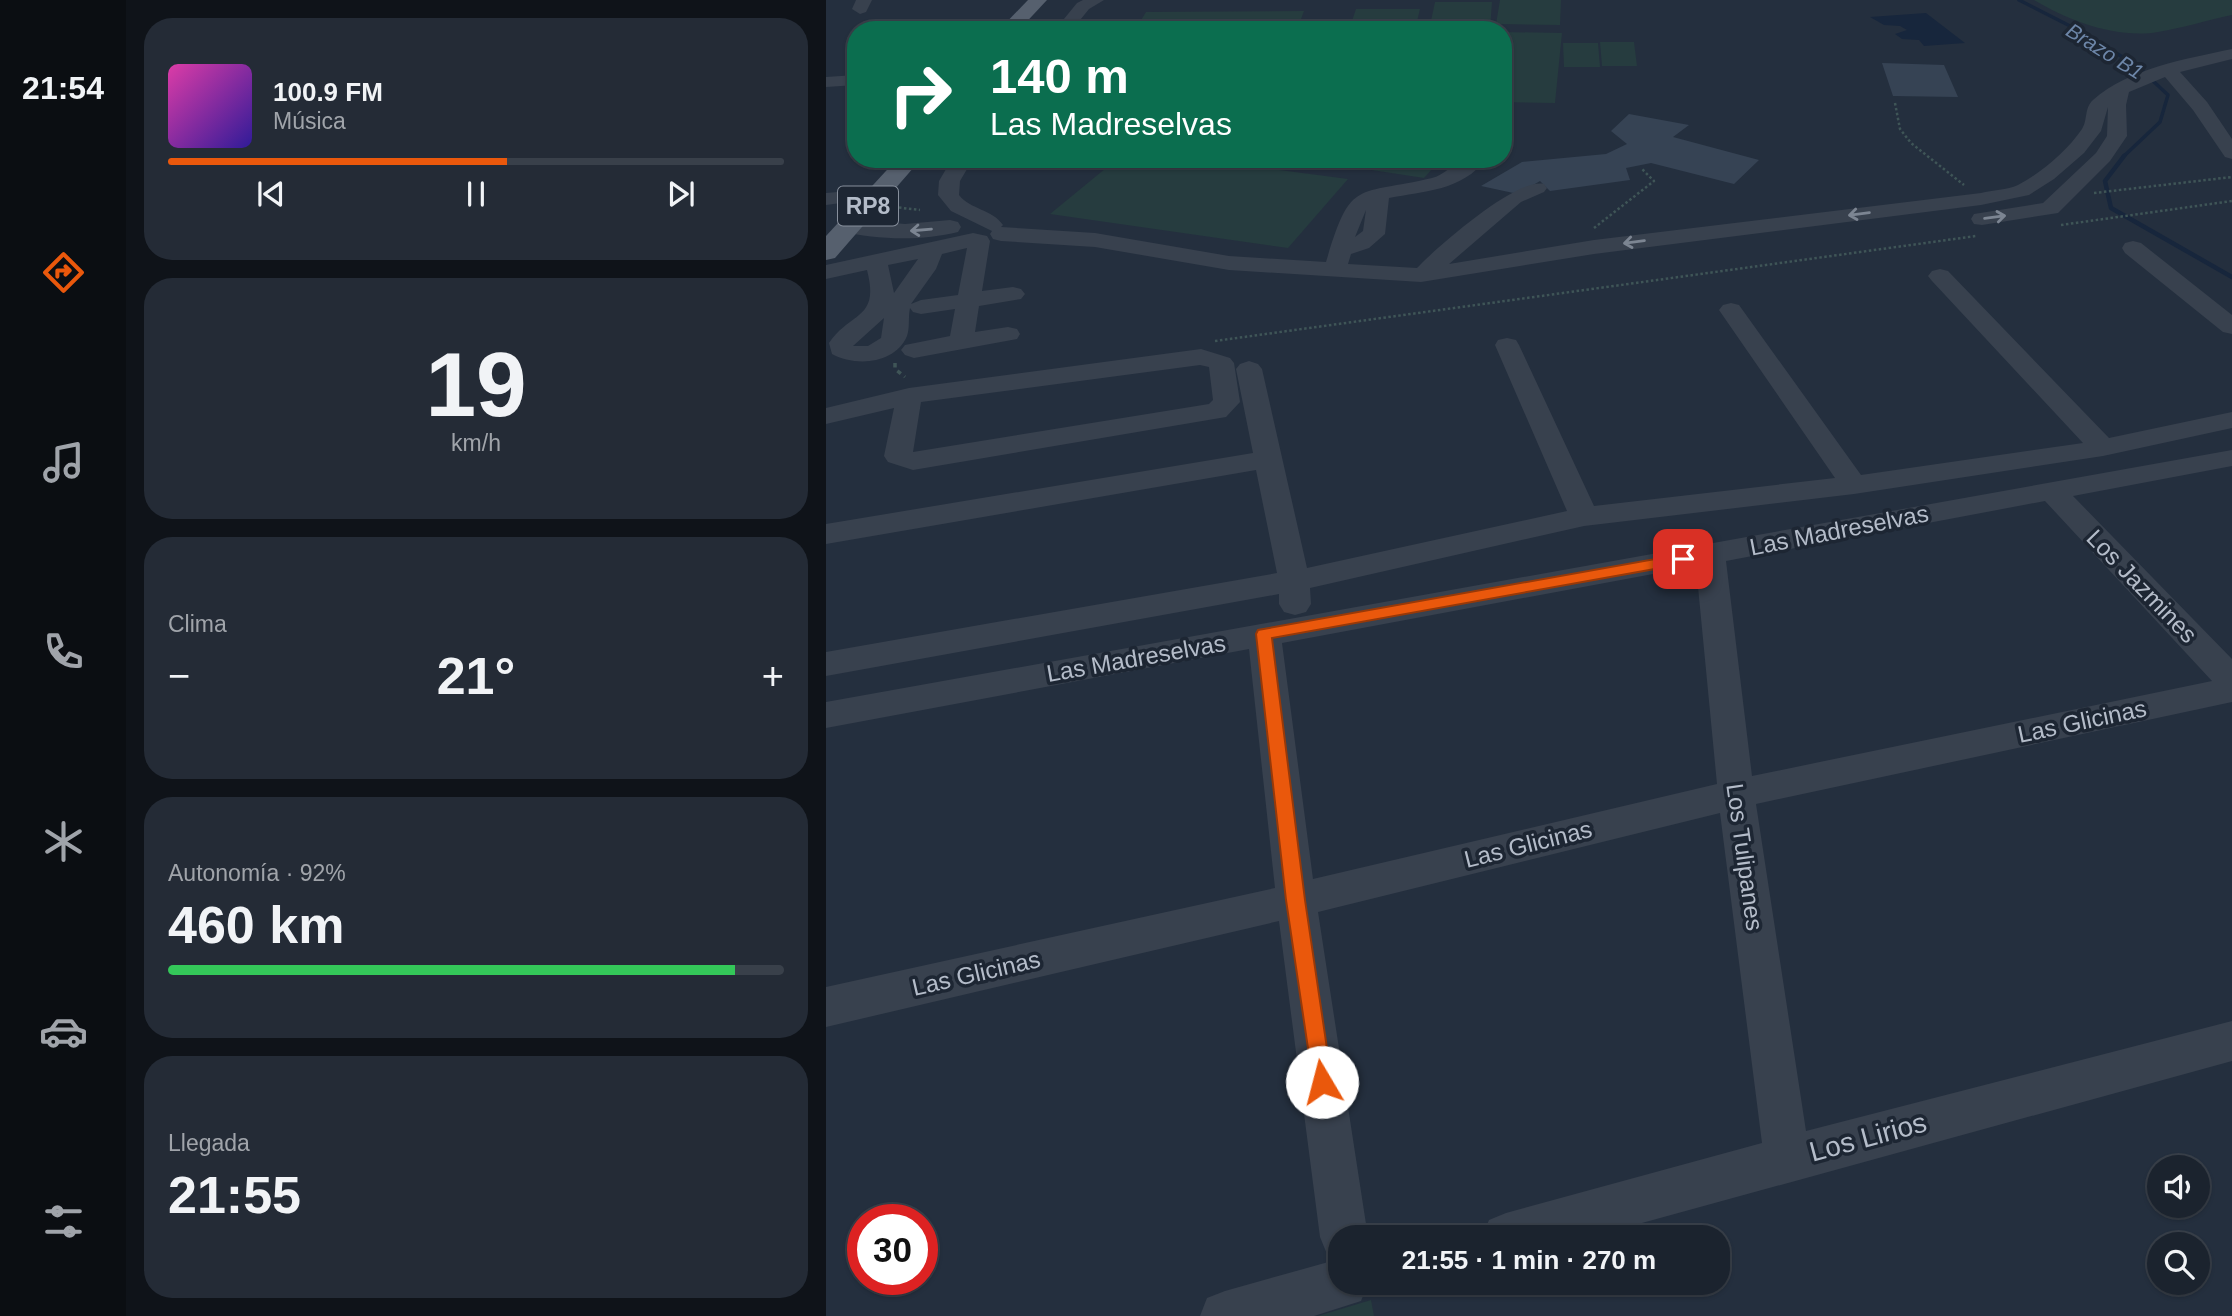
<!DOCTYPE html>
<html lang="es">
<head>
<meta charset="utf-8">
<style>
	:root { --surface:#1b232e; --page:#242b36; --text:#f1f3f6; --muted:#a0a4aa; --line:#39404a; --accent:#ea580c }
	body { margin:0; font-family:Arial,sans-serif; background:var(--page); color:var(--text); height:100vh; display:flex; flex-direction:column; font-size:26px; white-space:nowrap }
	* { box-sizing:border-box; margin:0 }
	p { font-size:23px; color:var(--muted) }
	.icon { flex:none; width:38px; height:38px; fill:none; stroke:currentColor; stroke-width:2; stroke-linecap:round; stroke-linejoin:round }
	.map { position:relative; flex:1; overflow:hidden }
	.details { display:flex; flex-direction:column; gap:18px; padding:18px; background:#0f1319; width:700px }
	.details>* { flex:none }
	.guide { position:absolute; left:21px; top:21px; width:665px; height:147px; border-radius:28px; box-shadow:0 2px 5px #0004,0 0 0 2px var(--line); background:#0b6e4f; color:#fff; overflow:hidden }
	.buttons { position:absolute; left:1321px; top:1155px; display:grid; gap:14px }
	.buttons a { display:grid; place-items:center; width:63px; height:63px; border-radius:50%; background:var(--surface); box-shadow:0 2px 5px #0004,0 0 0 2px var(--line); font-size:35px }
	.speed { position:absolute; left:21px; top:1204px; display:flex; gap:14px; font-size:35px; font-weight:700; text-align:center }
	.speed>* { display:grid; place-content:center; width:91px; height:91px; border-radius:50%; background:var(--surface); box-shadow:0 2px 5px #0004,0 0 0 2px var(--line); line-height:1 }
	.speed .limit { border:10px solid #d22; background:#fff; color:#111 }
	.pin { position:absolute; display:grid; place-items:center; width:60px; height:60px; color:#fff; margin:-30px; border-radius:14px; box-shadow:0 4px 10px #0006 }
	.me { position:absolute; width:77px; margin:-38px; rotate:352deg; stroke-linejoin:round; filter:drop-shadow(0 0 5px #0008) }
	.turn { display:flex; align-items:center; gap:24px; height:147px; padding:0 28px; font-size:32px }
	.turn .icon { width:91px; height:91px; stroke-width:2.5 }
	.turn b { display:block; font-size:49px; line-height:60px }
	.big { font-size:52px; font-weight:700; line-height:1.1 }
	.details .widget { flex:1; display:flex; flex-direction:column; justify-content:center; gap:10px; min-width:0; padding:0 24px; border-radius:28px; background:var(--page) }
	.details .dial { align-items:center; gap:0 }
	.dial b { font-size:91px; line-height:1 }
	.song { display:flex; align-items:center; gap:21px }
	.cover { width:84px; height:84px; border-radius:10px; background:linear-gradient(135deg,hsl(320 70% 55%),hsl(250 70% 35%)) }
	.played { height:7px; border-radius:4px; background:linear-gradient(90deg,var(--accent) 55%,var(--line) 55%) }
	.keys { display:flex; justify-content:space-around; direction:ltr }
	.heat { display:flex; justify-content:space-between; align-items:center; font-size:38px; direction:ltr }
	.charge { height:10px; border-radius:5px; background:linear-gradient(90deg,#34c759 92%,var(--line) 0) }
	.trip { position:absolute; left:502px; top:1225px; width:402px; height:70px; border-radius:28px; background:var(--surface); box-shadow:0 2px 5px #0004,0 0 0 2px var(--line); font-weight:700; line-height:70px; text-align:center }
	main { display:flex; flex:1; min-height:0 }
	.dock { display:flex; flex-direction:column; width:126px; justify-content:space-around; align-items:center; background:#0b0e12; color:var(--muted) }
	.dock .icon { width:49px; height:49px }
	.dock .on { color:var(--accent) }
	.dock b { font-size:32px; color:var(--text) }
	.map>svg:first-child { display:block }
	.green { fill:#263c3f }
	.water { fill:#17263c }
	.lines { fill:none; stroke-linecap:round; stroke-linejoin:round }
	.stream-far1 { stroke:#17263c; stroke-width:3.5 }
	.stream { stroke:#17263c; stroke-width:4.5 }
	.building { fill:#364354 }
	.path-far1 { stroke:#3f5557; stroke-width:2.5; stroke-dasharray:2.5 2.5; stroke-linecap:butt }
	.path { stroke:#3f5557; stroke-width:3.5; stroke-dasharray:4.5 4.5; stroke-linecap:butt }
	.minor { fill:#38414e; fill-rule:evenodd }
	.major { fill:#56606e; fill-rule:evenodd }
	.oneway { stroke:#7c8592 }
	.route { fill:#ea580c; stroke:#983908; stroke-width:2 }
	.labels { text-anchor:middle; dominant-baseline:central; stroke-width:7; stroke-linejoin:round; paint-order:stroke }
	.far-water-label { font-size:21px; font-style:italic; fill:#6d86a8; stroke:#1d2633 }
	.shield { fill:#1d2633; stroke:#878f9c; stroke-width:2 }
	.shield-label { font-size:23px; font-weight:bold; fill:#b4bcc9 }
	.street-label { font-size:24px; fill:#b4bcc9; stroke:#1d2633 }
	.near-street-label { font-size:28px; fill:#b4bcc9; stroke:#1d2633 }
</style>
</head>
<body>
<main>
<nav class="dock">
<b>21:54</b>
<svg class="icon on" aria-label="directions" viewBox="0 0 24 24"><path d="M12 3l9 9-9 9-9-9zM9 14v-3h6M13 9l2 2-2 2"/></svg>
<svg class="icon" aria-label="music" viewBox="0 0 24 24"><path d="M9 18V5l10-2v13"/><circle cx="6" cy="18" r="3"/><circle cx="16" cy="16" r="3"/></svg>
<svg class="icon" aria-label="phone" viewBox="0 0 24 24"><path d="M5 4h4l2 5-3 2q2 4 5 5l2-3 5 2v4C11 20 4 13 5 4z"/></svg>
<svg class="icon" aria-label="climate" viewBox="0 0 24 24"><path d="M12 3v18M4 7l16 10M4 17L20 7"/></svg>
<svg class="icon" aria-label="car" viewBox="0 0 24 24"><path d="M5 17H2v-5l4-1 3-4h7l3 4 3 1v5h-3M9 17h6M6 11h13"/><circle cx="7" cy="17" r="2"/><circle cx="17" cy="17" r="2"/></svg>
<svg class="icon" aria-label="filters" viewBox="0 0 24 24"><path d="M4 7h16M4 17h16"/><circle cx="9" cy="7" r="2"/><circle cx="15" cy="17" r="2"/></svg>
</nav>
<section class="details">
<div class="widget">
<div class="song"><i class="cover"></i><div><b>100.9 FM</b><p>Música</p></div></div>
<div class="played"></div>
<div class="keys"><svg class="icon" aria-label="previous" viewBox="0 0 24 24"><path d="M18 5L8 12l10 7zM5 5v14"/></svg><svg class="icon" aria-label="pause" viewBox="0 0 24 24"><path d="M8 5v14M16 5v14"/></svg><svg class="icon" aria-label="next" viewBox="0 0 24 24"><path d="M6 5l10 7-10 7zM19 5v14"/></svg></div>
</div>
<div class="widget dial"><b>19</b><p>km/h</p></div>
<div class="widget"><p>Clima</p>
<div class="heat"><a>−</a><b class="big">21°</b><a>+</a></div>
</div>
<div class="widget"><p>Autonomía · 92%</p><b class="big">460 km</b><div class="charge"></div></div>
<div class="widget"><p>Llegada</p><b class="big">21:55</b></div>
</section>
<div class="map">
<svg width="1406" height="1316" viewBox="0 0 1406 1316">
	<rect width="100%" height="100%" fill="#242f3e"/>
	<g class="green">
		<path d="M674,0H735L734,25L670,24Z"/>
		<path d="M1208,0H1406V15C1381,20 1357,28 1332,32C1291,39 1243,21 1208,0Z"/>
		<path d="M609,2H666L664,30H603Z"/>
		<path d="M530,9H594L589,30H523Z"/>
		<path d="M478,11L471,30H309L320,12Z"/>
		<path d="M677,32L736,33L729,103L677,102Z"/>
		<path d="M774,42H808L811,66H776Z"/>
		<path d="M737,43H772L774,67H738Z"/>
		<path d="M291,159H371L522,179L462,248L224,214Z"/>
		<path d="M534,159H615L598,178L526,167Z"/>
		<path d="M545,1300L548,1316H492Z"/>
	</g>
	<path class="water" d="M1100,13L1139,43L1098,46L1093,40L1076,39L1069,34L1081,30L1074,26L1058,25L1044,17Z"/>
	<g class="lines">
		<path class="stream-far1" d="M1193,0L1248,28L1310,65L1342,95L1334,122L1297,157"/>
		<path class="stream" d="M1298,156L1279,181L1285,208L1406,277"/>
	</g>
	<g class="building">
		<path d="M1056,63L1118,65L1132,97L1067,96Z"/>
		<path d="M803,114L863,125L847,137L933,160L908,184L825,163L800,168L804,180L724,191L714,181L692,194L655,186L696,162L780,154L801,144L785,131Z"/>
	</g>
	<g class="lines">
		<g class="path-far1">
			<path d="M1069,103L1074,129L1085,143L1138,185"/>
			<path d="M1268,193L1406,177"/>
			<path d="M68,207L94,210"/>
			<path d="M1235,225L1406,201"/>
			<path d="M768,228L828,181L815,168"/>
			<path d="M389,341L1150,236"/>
		</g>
		<path class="path" d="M69,363V369L79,377"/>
		<g class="minor">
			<path d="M30,0H46L40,12L34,14L26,9Z"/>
			<path d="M257,0H278L263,9L246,30H229L251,3Z"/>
			<path d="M1406,49V59L1354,72L1381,102L1406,139V159L1399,157L1367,110L1339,77L1303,92L1300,105L1301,136L1284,161L1232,213L1156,225L1148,224L1145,219L1148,214L1217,203L1270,153L1281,136L1282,107L1275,131L1258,153L1228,179L1203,195L1155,205L768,254L595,282L403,270L269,247L175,241L167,239L164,234L166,231L125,211L112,195L113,181L126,159H147L134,181L133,195C145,210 166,209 177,225L175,227L269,233L403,256L500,262C525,178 529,196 606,178C619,175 627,163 638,159C644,157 654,159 660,159C636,191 598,191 563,198L559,234L543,248L525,254L522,264L591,268C611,247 691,177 718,184L721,188L718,192L695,202L623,264L768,240L1155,193C1166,190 1181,190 1192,185C1215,173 1241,151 1256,129C1262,120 1258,108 1267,100C1303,68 1360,59 1406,49ZM540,210L537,231L529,237Z"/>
			<path d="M30,75V85L0,87V77Z"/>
			<path d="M23,191L30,193L34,197L30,201L0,205V193Z"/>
			<path d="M23,219L79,224L124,220L132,222L135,227L132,232C96,241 51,240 15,231L12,226L15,221Z"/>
			<path d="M147,233L161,236L164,241L156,291L187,287L195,289L199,294L195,299L153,306L149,332L182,327L191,329L194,334L191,339L88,358L79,355L75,350L79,345L124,336L129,309L95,314L87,312L84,308C82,317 84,328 81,336C69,364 30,367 6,354L3,343C25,311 54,320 41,270L0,279V265ZM141,248L132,295L95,300L85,304L110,269L116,254ZM92,259L68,293L62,265ZM58,318L55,338L42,346H27Z"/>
			<path d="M1307,241L1315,243L1406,315V334L1397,332L1299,253L1296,248L1299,243Z"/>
			<path d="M1114,269L1122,271L1283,438L1406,412V428L1277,456L1028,494L758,526L484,588L485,604L480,612L469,615L458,612L453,604V594L0,676V652L451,573L430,470L0,544V524L427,453L410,369L414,364L423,361L432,364L436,369L481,568L741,511L669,345L672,340L681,338L690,340L693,345L768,506L1009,478L893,310L897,305L905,303L913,305L1035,475L1257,443L1106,281L1102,276L1106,271Z"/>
			<path d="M375,349L404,358L408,363L414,402L400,417L87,470L62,462L58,456L68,408L0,424V408L83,388ZM374,365L383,367L387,400L383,404L87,452L95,402Z"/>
			<path d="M1406,450V466L1247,496L1406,659V702L930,804L980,1131L1406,1021V1061L765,1237H656L663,1220L680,1213L936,1143L894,813L492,912L542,1237H514V1283H542L535,1301L488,1316H374L381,1298L399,1291L513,1259L501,1254L494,1237L453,921L0,1027V987L449,888L423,649L0,728V702ZM1219,501L1386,681L926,776L900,561ZM870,566L891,784L487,879L456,643Z"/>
		</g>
		<g class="major">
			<path d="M202,0H221L193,30H173Z"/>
			<path d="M71,159H95L9,258L0,260V236Z"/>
		</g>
	</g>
	<defs><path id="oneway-shaft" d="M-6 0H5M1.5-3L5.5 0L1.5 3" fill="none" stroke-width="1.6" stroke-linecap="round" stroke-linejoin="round" transform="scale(1.75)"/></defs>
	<g class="oneway">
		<use href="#oneway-shaft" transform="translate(1033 214) rotate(173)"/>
		<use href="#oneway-shaft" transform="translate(1169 217) rotate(-7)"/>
		<use href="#oneway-shaft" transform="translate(95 230) rotate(175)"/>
		<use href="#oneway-shaft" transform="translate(808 242) rotate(173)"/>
	</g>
	<path class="route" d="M857,554L864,559L862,563L446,638L479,900L506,1082L503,1089L496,1092L488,1089L460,900L430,634L432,630Z"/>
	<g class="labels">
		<g class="far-water-label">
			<text transform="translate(1279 51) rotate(32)">Brazo B1</text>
		</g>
		<rect class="shield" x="12" y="186.5" width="60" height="39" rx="5"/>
		<g class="shield-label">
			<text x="42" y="206">RP8</text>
		</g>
		<g class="street-label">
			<text transform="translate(1013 530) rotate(-11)">Las Madreselvas</text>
			<text transform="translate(1316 586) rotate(46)">Los Jazmines</text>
			<text transform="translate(310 658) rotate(-10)">Las Madreselvas</text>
			<text transform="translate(1256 721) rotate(-12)">Las Glicinas</text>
			<text transform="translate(702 844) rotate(-14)">Las Glicinas</text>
			<text transform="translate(919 857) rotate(82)">Los Tulipanes</text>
			<text transform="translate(150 973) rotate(-13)">Las Glicinas</text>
		</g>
		<g class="near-street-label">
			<text transform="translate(1042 1137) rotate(-15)">Los Lirios</text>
		</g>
	</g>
</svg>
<div class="buttons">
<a><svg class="icon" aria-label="sound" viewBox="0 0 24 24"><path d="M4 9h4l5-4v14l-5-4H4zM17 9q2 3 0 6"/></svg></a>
<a><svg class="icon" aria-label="search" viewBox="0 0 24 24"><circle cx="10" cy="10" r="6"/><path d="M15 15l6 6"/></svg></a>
</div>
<div class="speed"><div class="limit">30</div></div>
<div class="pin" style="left:857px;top:559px;background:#d93025"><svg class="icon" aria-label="arrive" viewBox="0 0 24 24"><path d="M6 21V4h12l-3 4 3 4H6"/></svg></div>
<svg class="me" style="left:496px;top:1082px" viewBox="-20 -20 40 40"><circle r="19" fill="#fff"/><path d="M0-13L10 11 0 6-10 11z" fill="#ea580c"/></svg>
<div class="trip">21:55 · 1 min · 270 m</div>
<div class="guide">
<div class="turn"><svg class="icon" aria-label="right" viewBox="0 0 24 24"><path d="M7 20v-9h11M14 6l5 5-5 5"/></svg><div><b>140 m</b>Las Madreselvas</div></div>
</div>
</div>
</main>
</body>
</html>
